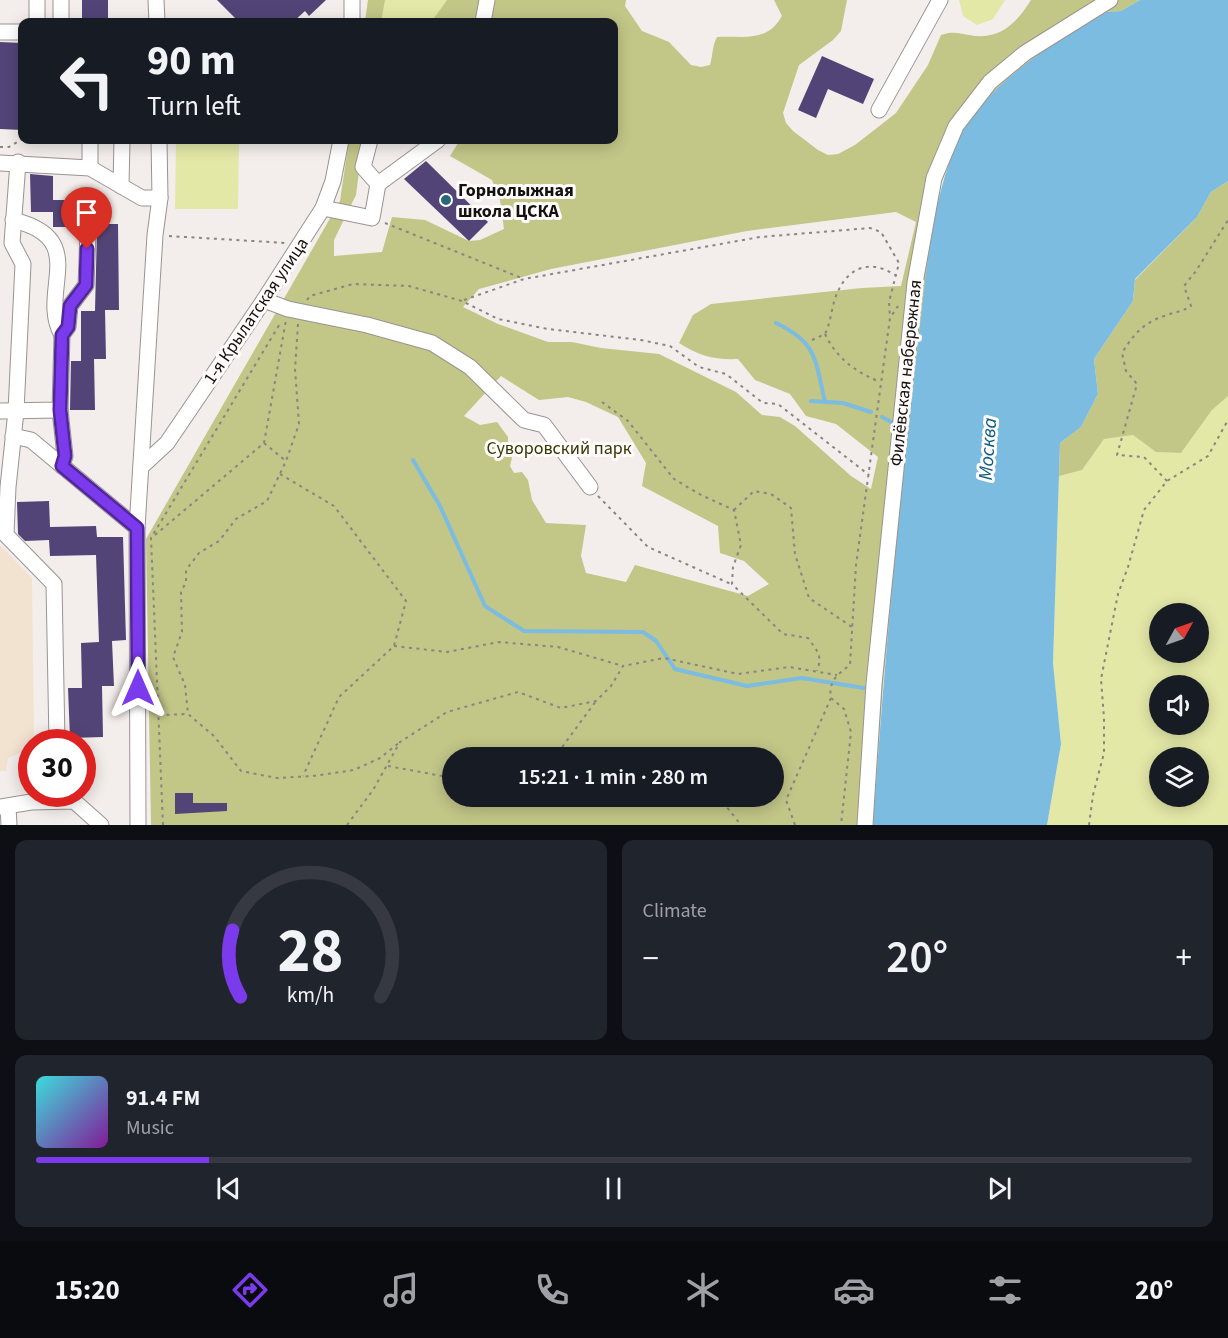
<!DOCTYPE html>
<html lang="en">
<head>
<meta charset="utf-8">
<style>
	:root { --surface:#171b24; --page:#20242c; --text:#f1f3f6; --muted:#9ea1a6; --line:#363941; --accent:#7c3aed }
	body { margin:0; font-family:"Source Sans 3",sans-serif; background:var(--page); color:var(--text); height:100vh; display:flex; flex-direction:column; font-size:22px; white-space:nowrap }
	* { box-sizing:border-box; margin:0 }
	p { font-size:20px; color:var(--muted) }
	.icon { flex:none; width:33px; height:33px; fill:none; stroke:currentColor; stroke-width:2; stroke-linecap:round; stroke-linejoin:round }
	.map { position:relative; height:825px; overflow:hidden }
	.drawer { display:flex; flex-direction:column; gap:15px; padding:15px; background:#0d0f14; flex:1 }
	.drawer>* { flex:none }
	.top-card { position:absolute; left:18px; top:18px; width:600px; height:126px; border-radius:12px; box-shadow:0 3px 15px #0003; background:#171b24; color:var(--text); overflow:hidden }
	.needle { width:39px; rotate:50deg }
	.controls { position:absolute; left:1149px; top:603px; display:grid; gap:12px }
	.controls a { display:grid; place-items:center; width:60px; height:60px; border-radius:50%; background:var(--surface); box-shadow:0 3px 15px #0003; font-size:30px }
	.speed { position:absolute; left:18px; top:729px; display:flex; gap:12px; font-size:30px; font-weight:700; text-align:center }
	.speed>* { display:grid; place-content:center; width:78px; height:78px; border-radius:50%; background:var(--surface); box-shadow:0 3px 15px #0003; line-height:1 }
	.speed .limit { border:9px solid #d22; background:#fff; color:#111 }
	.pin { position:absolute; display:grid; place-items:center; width:51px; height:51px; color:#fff; margin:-62px -26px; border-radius:50% 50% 50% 0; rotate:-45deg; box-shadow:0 0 6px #0007 }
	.pin .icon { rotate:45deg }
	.me { position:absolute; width:66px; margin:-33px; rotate:0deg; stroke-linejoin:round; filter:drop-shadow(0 0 4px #0008) }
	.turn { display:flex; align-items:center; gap:21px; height:126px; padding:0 30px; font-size:27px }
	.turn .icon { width:78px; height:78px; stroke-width:2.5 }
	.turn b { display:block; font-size:42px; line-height:51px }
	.big { font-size:45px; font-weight:600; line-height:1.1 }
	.drawer .widget { flex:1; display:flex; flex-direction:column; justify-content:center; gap:9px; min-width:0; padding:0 21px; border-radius:12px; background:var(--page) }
	.drawer .dial { align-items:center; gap:0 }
	.dial svg { height:156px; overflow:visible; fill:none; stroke:var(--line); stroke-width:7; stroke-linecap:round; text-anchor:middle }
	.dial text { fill:var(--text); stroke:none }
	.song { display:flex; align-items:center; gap:18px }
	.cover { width:72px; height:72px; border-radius:9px; background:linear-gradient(135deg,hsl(180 70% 55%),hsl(290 70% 35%)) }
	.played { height:6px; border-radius:3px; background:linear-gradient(90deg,var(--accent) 15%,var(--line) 15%) }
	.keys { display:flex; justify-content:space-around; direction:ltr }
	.heat { display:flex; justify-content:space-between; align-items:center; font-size:33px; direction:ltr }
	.drawer .tiles { flex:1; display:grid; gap:15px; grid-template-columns:1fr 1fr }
	.widget:last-child { grid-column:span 2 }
	.trip { position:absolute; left:442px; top:747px; width:342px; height:60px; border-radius:30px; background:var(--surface); box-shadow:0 3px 15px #0003; font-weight:600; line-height:60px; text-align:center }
	.tabs { display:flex; height:96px; justify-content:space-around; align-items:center; background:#090b0e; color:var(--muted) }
	.tabs .icon { width:42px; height:42px }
	.tabs .active { color:var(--accent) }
	.tabs b { font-size:27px; color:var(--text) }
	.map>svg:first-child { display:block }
	.education { fill:#f2e2d0 }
	.green { fill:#e3e8a7; fill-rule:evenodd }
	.forest { fill:#c2c687; fill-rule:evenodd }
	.water { fill:#7bbce0 }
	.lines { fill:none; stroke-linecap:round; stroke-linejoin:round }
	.stream { stroke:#7bbce0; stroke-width:4 }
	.building { fill:#534477 }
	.minor-casing { stroke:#999491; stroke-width:17 }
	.path { stroke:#888583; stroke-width:2; stroke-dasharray:3 4.5; stroke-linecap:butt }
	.minor { stroke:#fff; stroke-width:15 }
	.route-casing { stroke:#51269a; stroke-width:15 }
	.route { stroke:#7c3aed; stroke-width:10 }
	.poi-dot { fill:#24687a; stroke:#fffbfa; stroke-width:2 }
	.labels { text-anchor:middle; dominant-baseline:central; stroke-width:6; stroke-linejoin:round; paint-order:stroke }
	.poi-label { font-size:18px; font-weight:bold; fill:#131211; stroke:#fffbfa; text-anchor:start }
	.street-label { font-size:18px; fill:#131211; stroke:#fffbfa }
	.park-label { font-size:18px; fill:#363704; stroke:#fffbfa }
	.water-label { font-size:20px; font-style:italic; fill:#0b5e81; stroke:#fffbfa }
</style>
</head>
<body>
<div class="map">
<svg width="1228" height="825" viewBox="0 0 1228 825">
	<rect width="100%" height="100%" fill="#f3eeeb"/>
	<path class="education" d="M0,545L32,578L34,742H32L31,749L8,758L6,771H0Z"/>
	<g class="green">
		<path d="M368,0H506L502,22H365Z"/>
		<path d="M959,0H1005L993,19L977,25L963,16Z"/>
		<path d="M176,140H239L238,209H175Z"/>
		<path d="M1228,396V825H1047L1061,744L1053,663L1059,476L1082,470L1104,439L1133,435L1156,452L1181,453L1212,410ZM1160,614H1198V652H1160ZM1160,686H1198V724H1160ZM1160,758H1198V796H1160Z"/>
	</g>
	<g class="forest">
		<path d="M368,0H385L381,22H365Z"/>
		<path d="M447,0H626L625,6L642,31L669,42L691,65L701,67L710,65C713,55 712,46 717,37C743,35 766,44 782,16L774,0H847L841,31L833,40L799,65L783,113L786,123L793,131L818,150L828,155L838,154L855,145L896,113L928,65L941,35C952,31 959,33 969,35C999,41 1016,24 1031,0H1140L1121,11L1107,12L963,130L941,184L908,430L883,685L873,825H151L146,539L340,201L349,140H363L356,195L334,240V256L382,252L392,217L425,220L469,241L480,240L504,229L500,200L492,180L450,156L460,140H614V22H418L432,21ZM896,212L916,222L901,286L862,288L711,304L693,315L679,343C699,356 715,360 738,359L755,380L790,394L806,416L836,424L878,457L871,489L851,476L795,426L780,417L762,415L736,392L659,354L601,348L572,342H548L498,324L463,307L479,289L551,269L747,231ZM501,376L539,400L568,397L586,402L618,417L646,463L642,486L718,526L720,553L744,561L769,584L748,596L635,565L626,582L586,573L581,556L586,525L546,523L532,500L528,480L522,472L514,473L510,466L512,458L508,450V437L497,422L480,425L464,416ZM453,758H774V796H453Z"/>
		<path d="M1228,181V396L1212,410L1181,453L1156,452L1133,435L1104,439L1082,470L1059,476L1060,443L1081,427L1098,394L1094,359L1133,301L1135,280L1197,217L1211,192Z"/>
	</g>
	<path class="water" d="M1140,0H1228V181L1211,192L1197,217L1135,279L1133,301L1094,359L1098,394L1081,427L1060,443L1053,663L1061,744L1047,825H873C884,667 898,509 917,352C926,280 930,197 962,132C966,124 973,117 978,110C1014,65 1059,41 1107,12L1121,11Z"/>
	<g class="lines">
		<g class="stream">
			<path d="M776,323C818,343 815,360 825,402"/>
			<path d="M811,401L843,403L871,412"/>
			<path d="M882,417L895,424"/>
			<path d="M413,460L440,506L485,606L524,631L643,632L656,641L675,669L747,686L802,678L864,688"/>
		</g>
	</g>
	<g class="building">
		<rect x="82" y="0" width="26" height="22"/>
		<path d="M217,0H326L309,16L305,11L293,22H239Z"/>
		<path d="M0,42L22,43V130L0,129Z"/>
		<path d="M822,56L874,79L863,104L828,89L816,118L798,110Z"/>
		<path d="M426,161L488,222L469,241L404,179Z"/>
		<path d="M30,174L53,176V200H99V224H118L119,310H105L106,359H94L95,410H70L71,361H81V311H95L97,228L88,222L80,227H53V212H31Z"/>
		<path d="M49,501L50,527L96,526L97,537H123L126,640L112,641L114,686H102L103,737L70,738L68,688H82L81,643L99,642L96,555L50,556L49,540L25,541L18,534L17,502Z"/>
		<path d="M175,793H193V803H227V811L175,814Z"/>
	</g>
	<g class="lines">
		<g class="minor-casing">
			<g id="minor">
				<path d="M156,0L157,22"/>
				<path d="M37,22V0"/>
				<path d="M61,22V0"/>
				<path d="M352,22V0"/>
				<path d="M483,22L487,0"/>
				<path d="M0,32H22"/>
				<path d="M879,110L940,0"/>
				<path d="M370,140L363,167L378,184"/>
				<path d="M18,162L12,243L23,264L16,411L8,487L6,535L54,584L57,742"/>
				<path d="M0,163L90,168L142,198H160"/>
				<path d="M90,168V140"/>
				<path d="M121,186L122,140"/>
				<path d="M323,208L372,218L378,184L438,140"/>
				<path d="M13,220C92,239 37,292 62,335"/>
				<path d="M264,300L288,309L367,325L432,343L470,367L524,420L544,425L590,487"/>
				<path d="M60,410L65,456L62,466"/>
				<path d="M0,411L60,410L62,335L68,327L70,306L86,285L88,232"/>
				<path d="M13,436L31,440L137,528"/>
				<path d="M141,467L167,443L264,300L323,208L333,181L341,140"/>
				<path d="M0,807L31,802L74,801L101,825"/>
				<path d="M8,807L9,825"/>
				<path d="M138,825L137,528L155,235L160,198L159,140"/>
				<path d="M865,825L874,684L915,283L934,178L956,126L990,82L1025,53L1110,0"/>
			</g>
		</g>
		<g class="path">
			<path d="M34,140L76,142"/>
			<path d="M0,147H9L22,139"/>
			<path d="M385,223L524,279"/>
			<path d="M169,236L286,243"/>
			<path d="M307,300L310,296L353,284L409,286L462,301L498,319L548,329L641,340L670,346L699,367L726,374L763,403L778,404L869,475"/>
			<path d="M464,300L524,279L760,237L870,228L881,232L899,263L889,302L890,318"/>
			<path d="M298,324L295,369L299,424L286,461L267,501L236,519L219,541L199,553L186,570V582L181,592L182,632L173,657L185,685L188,714L214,736L241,771L277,778L313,776L354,770L380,758L400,742"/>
			<path d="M825,334C837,359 856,372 880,382"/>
			<path d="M812,340L825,334C830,324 831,313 834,302C843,271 866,256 895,275"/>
			<path d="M602,402L628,421L674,479L701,495L734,510L741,545L733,567L732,584L783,634L808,638C817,651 823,655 817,671"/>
			<path d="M264,443L286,461"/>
			<path d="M280,474L334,506L406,601L394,646L339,697L303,776"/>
			<path d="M1167,481L1144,457L1117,455L1137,384L1126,371L1122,353C1133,335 1143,323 1164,316C1174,312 1182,312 1191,306L1184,286L1196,271L1228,220"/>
			<path d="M598,496L648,547L731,584"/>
			<path d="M734,510L754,491L771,494L791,508L795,554L809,598L852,627"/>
			<path d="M155,535L264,443L286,320"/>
			<path d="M394,646L447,652L499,642L558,647L623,666"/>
			<path d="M831,698L844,709L851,732L841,825"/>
			<path d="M159,715L188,714"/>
			<path d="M552,758L560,750L596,701"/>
			<path d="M651,758L665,754L669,758"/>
			<path d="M388,766L453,778"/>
			<path d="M548,796L565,800L571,796"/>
			<path d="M718,796L741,825"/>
			<path d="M163,825L151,538L281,322"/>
			<path d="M347,825L373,790L400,742L447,712L518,692L561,708L596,701L611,686L623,666L664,658L738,674L789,667L837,675"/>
			<path d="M795,825L786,800L831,698C828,681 838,674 850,665L856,565L890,318L898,306"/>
			<path d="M1089,825L1093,795L1104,753V718L1101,679L1118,594L1128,567L1144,510L1167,481L1208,456L1228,420"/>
		</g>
		<use href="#minor" class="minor"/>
	</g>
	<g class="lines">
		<g class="route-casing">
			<path id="route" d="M87,249L86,285L70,306L68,327L62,335L60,410L65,456L62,466L137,528L138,688"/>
		</g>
		<use href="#route" class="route"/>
	</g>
	<circle class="poi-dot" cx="446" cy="200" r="6"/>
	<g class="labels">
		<g class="poi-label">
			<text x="458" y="190">Горнолыжная<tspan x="458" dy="21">школа ЦСКА</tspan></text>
		</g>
		<g class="street-label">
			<text transform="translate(256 311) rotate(-56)">1-я Крылатская улица</text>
			<text transform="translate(906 373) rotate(-84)">Филёвская набережная</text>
		</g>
		<g class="park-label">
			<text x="559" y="448">Суворовский парк</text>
		</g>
		<g class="water-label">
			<text transform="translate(988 449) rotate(-86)">Москва</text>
		</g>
	</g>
</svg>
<div class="controls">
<a><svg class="needle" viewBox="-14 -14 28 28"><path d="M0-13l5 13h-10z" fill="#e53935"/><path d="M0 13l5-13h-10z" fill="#9ea1a6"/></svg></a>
<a><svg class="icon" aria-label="sound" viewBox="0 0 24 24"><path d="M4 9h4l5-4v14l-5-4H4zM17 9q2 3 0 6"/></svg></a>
<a><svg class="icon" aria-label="layers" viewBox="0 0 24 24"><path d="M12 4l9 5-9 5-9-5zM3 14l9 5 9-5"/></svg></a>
</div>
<div class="speed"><div class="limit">30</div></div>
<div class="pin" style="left:87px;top:249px;background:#d93025"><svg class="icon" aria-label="arrive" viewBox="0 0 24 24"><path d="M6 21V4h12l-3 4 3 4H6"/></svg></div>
<svg class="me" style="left:138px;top:688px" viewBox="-20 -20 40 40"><path d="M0-17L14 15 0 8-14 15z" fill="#7c3aed" stroke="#fff" stroke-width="4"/></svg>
<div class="trip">15:21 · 1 min · 280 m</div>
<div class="top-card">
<div class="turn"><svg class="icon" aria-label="left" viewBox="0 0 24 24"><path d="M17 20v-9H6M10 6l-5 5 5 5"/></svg><div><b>90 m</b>Turn left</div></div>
</div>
</div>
<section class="drawer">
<div class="tiles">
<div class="widget dial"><svg viewBox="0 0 100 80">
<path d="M14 69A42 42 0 1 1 86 69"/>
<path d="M14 69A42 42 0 0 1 10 35" stroke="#7c3aed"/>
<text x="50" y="56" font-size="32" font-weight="700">28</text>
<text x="50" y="72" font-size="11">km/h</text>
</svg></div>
<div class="widget"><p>Climate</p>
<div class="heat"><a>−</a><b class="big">20°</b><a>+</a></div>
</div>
<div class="widget">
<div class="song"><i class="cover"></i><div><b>91.4 FM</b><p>Music</p></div></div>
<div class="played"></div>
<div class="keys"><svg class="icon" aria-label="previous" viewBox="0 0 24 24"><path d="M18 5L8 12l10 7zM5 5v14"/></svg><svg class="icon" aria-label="pause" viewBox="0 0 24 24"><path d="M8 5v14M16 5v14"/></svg><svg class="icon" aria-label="next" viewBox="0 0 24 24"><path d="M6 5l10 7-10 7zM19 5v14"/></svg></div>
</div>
</div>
</section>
<nav class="tabs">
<b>15:20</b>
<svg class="icon active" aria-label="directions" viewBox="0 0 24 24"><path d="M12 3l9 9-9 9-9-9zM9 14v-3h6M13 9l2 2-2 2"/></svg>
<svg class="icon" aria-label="music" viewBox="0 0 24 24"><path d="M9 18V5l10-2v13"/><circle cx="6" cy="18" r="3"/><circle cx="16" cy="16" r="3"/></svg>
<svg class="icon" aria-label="phone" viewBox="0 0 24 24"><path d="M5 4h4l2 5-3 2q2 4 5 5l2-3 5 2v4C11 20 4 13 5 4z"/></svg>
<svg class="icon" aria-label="climate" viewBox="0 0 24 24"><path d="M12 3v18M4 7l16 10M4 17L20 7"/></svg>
<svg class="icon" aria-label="car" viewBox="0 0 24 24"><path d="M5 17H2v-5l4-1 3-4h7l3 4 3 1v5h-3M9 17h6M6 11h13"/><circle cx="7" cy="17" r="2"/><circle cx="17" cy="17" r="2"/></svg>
<svg class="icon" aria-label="filters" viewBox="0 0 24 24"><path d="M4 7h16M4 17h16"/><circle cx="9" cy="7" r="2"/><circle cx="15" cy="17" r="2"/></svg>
<b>20°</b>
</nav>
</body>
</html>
